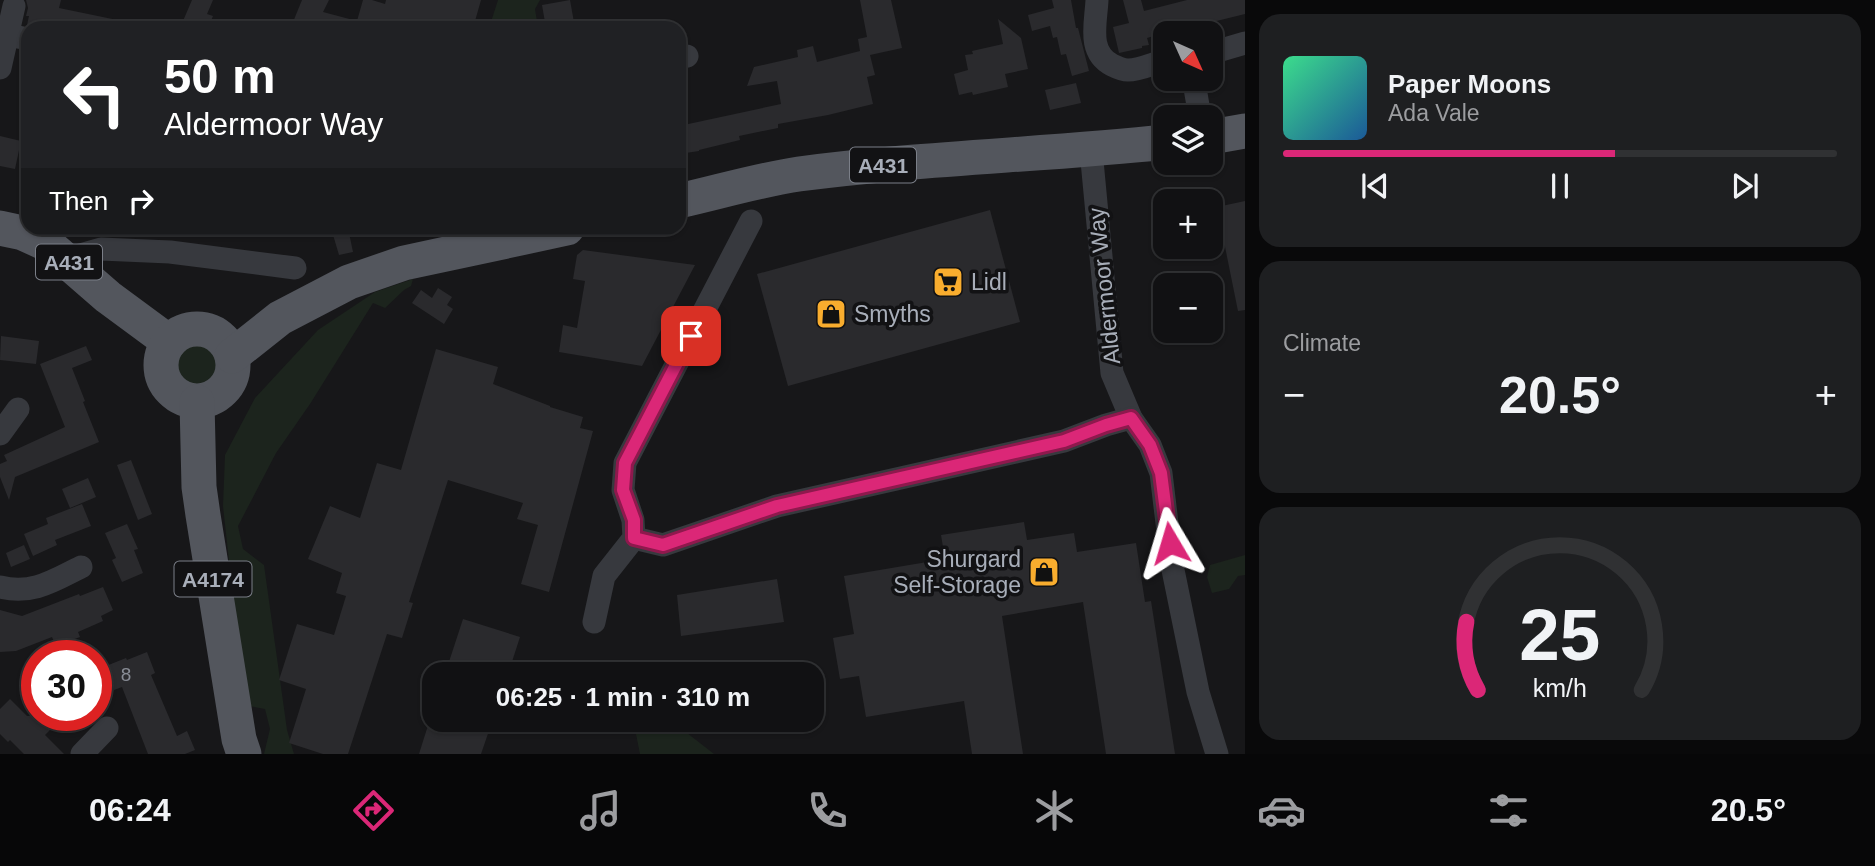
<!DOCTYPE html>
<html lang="en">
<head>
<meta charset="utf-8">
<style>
	:root { --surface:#111113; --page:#1e1f21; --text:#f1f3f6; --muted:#9c9da0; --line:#303133; --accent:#db2777 }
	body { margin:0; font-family:Helvetica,sans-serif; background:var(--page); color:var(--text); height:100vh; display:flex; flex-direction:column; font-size:26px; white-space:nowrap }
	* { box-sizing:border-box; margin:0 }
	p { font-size:23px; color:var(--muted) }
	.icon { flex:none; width:38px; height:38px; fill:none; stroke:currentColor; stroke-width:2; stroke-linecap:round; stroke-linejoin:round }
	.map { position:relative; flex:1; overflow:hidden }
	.panel { display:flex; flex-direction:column; gap:14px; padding:14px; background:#09090a; width:630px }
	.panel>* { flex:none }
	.hud { position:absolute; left:21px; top:21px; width:665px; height:214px; border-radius:21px; box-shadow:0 2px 5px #0004,0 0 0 2px var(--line); background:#202124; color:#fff; overflow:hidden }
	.needle { width:46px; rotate:135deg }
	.controls { position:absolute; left:1153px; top:21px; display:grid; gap:14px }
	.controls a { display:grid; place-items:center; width:70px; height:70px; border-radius:14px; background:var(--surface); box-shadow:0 2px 5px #0004,0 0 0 2px var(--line); font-size:35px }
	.speed { position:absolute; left:21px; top:640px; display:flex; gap:14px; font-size:35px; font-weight:700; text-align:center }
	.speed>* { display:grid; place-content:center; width:91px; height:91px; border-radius:50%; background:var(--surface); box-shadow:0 2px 5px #0004,0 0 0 2px var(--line); line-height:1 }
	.speed .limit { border:10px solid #d22; background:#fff; color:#111 }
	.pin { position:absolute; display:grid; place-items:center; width:60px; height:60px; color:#fff; margin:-30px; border-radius:14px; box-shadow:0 4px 10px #0006 }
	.me { position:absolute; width:77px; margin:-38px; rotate:353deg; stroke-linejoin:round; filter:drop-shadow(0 0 5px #0008) }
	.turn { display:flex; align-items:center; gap:24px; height:147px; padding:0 28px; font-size:32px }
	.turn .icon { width:91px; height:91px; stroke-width:2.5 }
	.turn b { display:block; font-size:49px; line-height:60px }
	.then { display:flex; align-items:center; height:66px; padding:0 28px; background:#0003; gap:14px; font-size:26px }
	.big { font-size:52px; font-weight:700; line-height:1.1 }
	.panel .tile { flex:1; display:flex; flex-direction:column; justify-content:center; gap:10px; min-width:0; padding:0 24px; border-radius:21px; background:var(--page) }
	.panel .dial { align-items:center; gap:0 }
	.dial svg { height:182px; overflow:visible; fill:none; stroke:var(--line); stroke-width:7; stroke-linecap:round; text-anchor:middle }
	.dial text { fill:var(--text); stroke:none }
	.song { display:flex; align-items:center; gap:21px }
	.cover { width:84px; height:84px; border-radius:10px; background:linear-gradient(135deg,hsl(150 70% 55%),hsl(210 70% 35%)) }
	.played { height:7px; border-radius:4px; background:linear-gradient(90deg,var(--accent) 60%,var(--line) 60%) }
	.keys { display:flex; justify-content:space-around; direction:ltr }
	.heat { display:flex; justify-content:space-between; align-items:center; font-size:38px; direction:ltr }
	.trip { position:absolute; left:422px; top:662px; width:402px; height:70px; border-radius:21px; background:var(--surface); box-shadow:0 2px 5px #0004,0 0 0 2px var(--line); font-weight:700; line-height:70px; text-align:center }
	.tab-bar { display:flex; height:112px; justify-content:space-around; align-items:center; background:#070708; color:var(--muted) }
	.tab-bar .icon { width:49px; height:49px }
	.tab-bar .selected { color:var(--accent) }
	.tab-bar b { font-size:32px; color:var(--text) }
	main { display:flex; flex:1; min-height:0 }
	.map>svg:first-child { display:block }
	.green { fill:#1c241d }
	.building { fill:#2a2a2d }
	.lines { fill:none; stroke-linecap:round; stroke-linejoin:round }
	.minor { stroke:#37393e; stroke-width:23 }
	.primary { stroke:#53565d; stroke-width:35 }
	.route-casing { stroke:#8e194d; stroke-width:18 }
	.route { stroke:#db2777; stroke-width:12 }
	.labels { text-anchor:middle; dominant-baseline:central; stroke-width:7; stroke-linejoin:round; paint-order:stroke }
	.number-label { font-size:19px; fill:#888c95 }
	.shield { fill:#121214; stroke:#7b7f88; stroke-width:2 }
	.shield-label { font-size:21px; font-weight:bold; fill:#a8aeb9 }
	.poi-label { font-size:23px; fill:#a8aeb9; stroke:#121214; text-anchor:start }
	.street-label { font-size:23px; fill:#a8aeb9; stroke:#121214 }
</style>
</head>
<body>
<main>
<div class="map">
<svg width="1245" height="754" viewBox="0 0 1245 754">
	<rect width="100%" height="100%" fill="#171719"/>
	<g class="green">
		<path d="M498,0H540L535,9L538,28H489Z"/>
		<path d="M413,279L411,286L404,290L385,308L373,303L310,404L276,453L238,526L243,549L264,565L287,730L294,754H264L270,729L265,709L249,706L221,581L229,561L223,506L225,455L255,398L318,330L375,292Z"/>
		<circle cx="197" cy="365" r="28"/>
		<path d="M1245,555V575L1238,576L1229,589L1212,593L1207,577L1210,565Z"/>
		<path d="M633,719H669L714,754H640Z"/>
	</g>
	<g class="building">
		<path d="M26,0H61L59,8L122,21L121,28H36L27,25L29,16H26L28,8Z"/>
		<path d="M192,0H213L207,14L213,16L208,28H180Z"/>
		<path d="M302,0H329L323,12L357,21L363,0H372L385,4L386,0H481L473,28H306L293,22Z"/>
		<path d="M570,0L575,28H546L542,5Z"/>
		<path d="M860,0H891L902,48L870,55L875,75L867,77L873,104L828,115L778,124V128L739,136L740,140L699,150V151L679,154V126L781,104L777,81L747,86L754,67L798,57L797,50L813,46L817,62L860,51L858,39L867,37Z"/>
		<path d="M1052,0H1071L1076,28H1078L1089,71L1072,76L1066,54L1061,55L1057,37L1053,38L1050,26L1032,31L1028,15L1054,8Z"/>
		<path d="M1123,0H1141L1144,11L1187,0H1245V14L1184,29L1185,33H1164L1147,38L1149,45L1142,46V48L1119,53L1113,27L1129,23Z"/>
		<path d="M998,19L1021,38L1028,69L1005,74L1008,87L973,95L972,92L959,95L954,74L968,70L965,55L973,54L972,51L1003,44Z"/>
		<path d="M1076,83L1081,103L1050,110L1045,90Z"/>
		<path d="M0,136L21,141L15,169L0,166Z"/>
		<path d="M1245,201V310L1238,311L1217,207Z"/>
		<path d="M990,210L1020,322L788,386L757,274Z"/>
		<path d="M331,228H348L353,252L339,255Z"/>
		<path d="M583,250L695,265L642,366L559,352L563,325L577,328L585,281L573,279L577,255Z"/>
		<path d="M438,288L452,297L447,305L453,309L444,324L412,303L421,290L432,298Z"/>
		<path d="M1,336L39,341L36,364L0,360Z"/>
		<path d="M86,346L92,360L72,368L85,401L83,402L99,442L15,477L9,500L0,477V464L7,461L4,455L65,427L40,364Z"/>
		<path d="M436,349L498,367L493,384L550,406V407L583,417L580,428L593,431L549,592L521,584L538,525L517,519L523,503L448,480L409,602L413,603L402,638L387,634L348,754H323L289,743L306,689L279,680L297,624L334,635L346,596L336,593L342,573L308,559L330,506L360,518L377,463L401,470Z"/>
		<path d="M131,460L152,514L138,520L117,465Z"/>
		<path d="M88,478L96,497L70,508L62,489Z"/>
		<path d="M82,504L91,526L55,540L57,545L33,556L24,534L48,524L46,518Z"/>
		<path d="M1024,522L1027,540L1074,533L1077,552L1136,543L1145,602L1151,601L1175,754H1106L1083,602L1002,616L1023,754H972L964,701L866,717L859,676L840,679L833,638L854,634L844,576L945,559L941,535Z"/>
		<path d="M127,524L138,549L134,550L143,573L122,582L112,560L116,558L105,533Z"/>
		<path d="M24,545L30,559L11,567L6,553Z"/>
		<path d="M777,579L784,622L681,636L677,595Z"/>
		<path d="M103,587L113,610L101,616L103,621L78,632L80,637L56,646L52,637L16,651L0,652V610L22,616L79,594L80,596Z"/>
		<path d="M463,619L520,637L508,674H445Z"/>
		<path d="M147,652L155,673L151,675L177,736L187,731L195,750L185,754H148L122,687L114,690L113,686L96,693V670L126,658L127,660Z"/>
		<path d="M10,699L27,716H64L45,735L64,754H24L10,740L8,742L0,734V709Z"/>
		<path d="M430,719H493L481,754H419Z"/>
	</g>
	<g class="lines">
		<g class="minor">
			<path d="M1097,0C1096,23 1087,52 1112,65C1116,67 1123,70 1128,70C1140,70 1154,63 1166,60"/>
			<path d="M8,35L28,39"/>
			<path d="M1211,53L1245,43"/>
			<path d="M679,58L687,56"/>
			<path d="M0,68L14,6"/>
			<path d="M1190,79L1195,88L1200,117"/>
			<path d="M1091,150L1112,373L1131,418L1150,445L1161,473L1172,565L1198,692L1217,754"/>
			<path d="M66,259L101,249L170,252L295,268"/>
			<path d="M0,434L18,409"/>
			<path d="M634,538L663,545L777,506L1064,441L1106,425L1131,418"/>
			<path d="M0,587C32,595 53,581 81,567"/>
			<path d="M594,622L604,576L634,538L633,520L623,490L625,463L751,221"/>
			<path d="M82,754L107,728"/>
		</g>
		<g class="primary">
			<path d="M1211,137L1245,131"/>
			<path d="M679,201C719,192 759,180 799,174C921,158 1043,155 1166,142"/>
			<path d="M0,228L23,233L47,244L108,297L169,342"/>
			<circle cx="197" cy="365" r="36"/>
			<path d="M232,356L280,318L349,282L404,263L567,228"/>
			<path d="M197,402L199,487L203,515L239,739L244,754"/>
		</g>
	</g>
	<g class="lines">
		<g class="route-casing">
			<path id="route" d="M691,336L625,463L623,490L634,520V538L663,545L777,506L1064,441L1106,425L1131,418L1150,445L1161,473L1170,543"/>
		</g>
		<use href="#route" class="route"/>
	</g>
	<defs>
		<g id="supermarket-square" transform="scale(1.575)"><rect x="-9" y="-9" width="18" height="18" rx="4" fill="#f9ad2e" stroke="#121214"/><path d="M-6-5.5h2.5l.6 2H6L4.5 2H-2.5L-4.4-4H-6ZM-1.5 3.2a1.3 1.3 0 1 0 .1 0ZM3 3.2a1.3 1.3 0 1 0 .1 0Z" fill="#111"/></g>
		<g id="shop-square" transform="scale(1.575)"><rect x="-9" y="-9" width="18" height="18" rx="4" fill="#f9ad2e" stroke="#121214"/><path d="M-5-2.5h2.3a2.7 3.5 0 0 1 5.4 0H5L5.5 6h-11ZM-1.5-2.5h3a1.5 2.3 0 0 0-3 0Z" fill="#111"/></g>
	</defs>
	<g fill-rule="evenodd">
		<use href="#supermarket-square" x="948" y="282"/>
		<use href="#shop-square" x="831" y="314"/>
		<use href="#shop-square" x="1044" y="572"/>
	</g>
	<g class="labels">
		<g class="number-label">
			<text x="126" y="674">8</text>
		</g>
		<g class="shield">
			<rect x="850" y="147.5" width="66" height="35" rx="5"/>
			<rect x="36" y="244.5" width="66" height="35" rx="5"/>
			<rect x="174.5" y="561.5" width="77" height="35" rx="5"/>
		</g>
		<g class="shield-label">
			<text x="883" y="165">A431</text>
			<text x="69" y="262">A431</text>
			<text x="213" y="579">A4174</text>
		</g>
		<g class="poi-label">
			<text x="971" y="282">Lidl</text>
			<text x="854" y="314">Smyths</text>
			<text x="1021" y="559" text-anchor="end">Shurgard<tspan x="1021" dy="26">Self-Storage</tspan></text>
		</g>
		<g class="street-label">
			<text transform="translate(1104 286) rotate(-96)">Aldermoor Way</text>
		</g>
	</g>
</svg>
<div class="controls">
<a><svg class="needle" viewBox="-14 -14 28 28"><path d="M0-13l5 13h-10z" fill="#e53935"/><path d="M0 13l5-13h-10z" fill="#9c9da0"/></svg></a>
<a><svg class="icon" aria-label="layers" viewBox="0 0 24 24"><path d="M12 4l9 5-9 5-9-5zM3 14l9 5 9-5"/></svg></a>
<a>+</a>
<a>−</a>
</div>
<div class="speed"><div class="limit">30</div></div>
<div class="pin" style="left:691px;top:336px;background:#d93025"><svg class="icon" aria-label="arrive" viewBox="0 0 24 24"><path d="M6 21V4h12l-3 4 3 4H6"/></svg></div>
<svg class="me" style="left:1170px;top:543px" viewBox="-20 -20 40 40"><path d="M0-17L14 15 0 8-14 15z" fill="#db2777" stroke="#fff" stroke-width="4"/></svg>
<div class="trip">06:25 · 1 min · 310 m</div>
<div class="hud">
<div class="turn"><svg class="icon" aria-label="left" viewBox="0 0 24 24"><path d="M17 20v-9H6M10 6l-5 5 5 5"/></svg><div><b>50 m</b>Aldermoor Way</div></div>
<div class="then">Then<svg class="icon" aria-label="right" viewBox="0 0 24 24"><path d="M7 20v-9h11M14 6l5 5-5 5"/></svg></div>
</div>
</div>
<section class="panel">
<div class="tile">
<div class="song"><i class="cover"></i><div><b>Paper Moons</b><p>Ada Vale</p></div></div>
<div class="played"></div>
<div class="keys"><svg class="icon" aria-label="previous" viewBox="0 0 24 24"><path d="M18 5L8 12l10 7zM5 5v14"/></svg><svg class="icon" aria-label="pause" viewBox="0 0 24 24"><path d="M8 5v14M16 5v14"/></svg><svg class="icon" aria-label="next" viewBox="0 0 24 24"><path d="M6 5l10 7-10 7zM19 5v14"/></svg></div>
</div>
<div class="tile"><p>Climate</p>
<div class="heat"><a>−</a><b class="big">20.5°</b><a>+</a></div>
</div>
<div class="tile dial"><svg viewBox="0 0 100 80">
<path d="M14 69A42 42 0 1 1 86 69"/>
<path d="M14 69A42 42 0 0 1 9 39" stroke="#db2777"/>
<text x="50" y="56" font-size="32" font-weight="700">25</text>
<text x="50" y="72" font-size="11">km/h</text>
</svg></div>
</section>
</main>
<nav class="tab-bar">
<b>06:24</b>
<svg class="icon selected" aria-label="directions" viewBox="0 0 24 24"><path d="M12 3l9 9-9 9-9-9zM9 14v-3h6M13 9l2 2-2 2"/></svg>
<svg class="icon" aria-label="music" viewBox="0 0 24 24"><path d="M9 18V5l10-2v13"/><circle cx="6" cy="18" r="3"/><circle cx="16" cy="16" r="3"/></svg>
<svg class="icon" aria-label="phone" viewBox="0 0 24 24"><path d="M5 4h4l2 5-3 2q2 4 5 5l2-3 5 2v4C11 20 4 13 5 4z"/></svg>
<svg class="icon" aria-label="climate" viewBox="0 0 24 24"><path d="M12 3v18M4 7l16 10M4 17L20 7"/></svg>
<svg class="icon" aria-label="car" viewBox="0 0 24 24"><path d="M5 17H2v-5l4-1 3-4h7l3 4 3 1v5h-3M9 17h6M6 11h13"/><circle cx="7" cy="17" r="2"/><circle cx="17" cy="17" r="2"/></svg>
<svg class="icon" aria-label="filters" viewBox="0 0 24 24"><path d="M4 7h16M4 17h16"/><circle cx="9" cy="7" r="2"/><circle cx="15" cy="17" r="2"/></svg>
<b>20.5°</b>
</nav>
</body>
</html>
